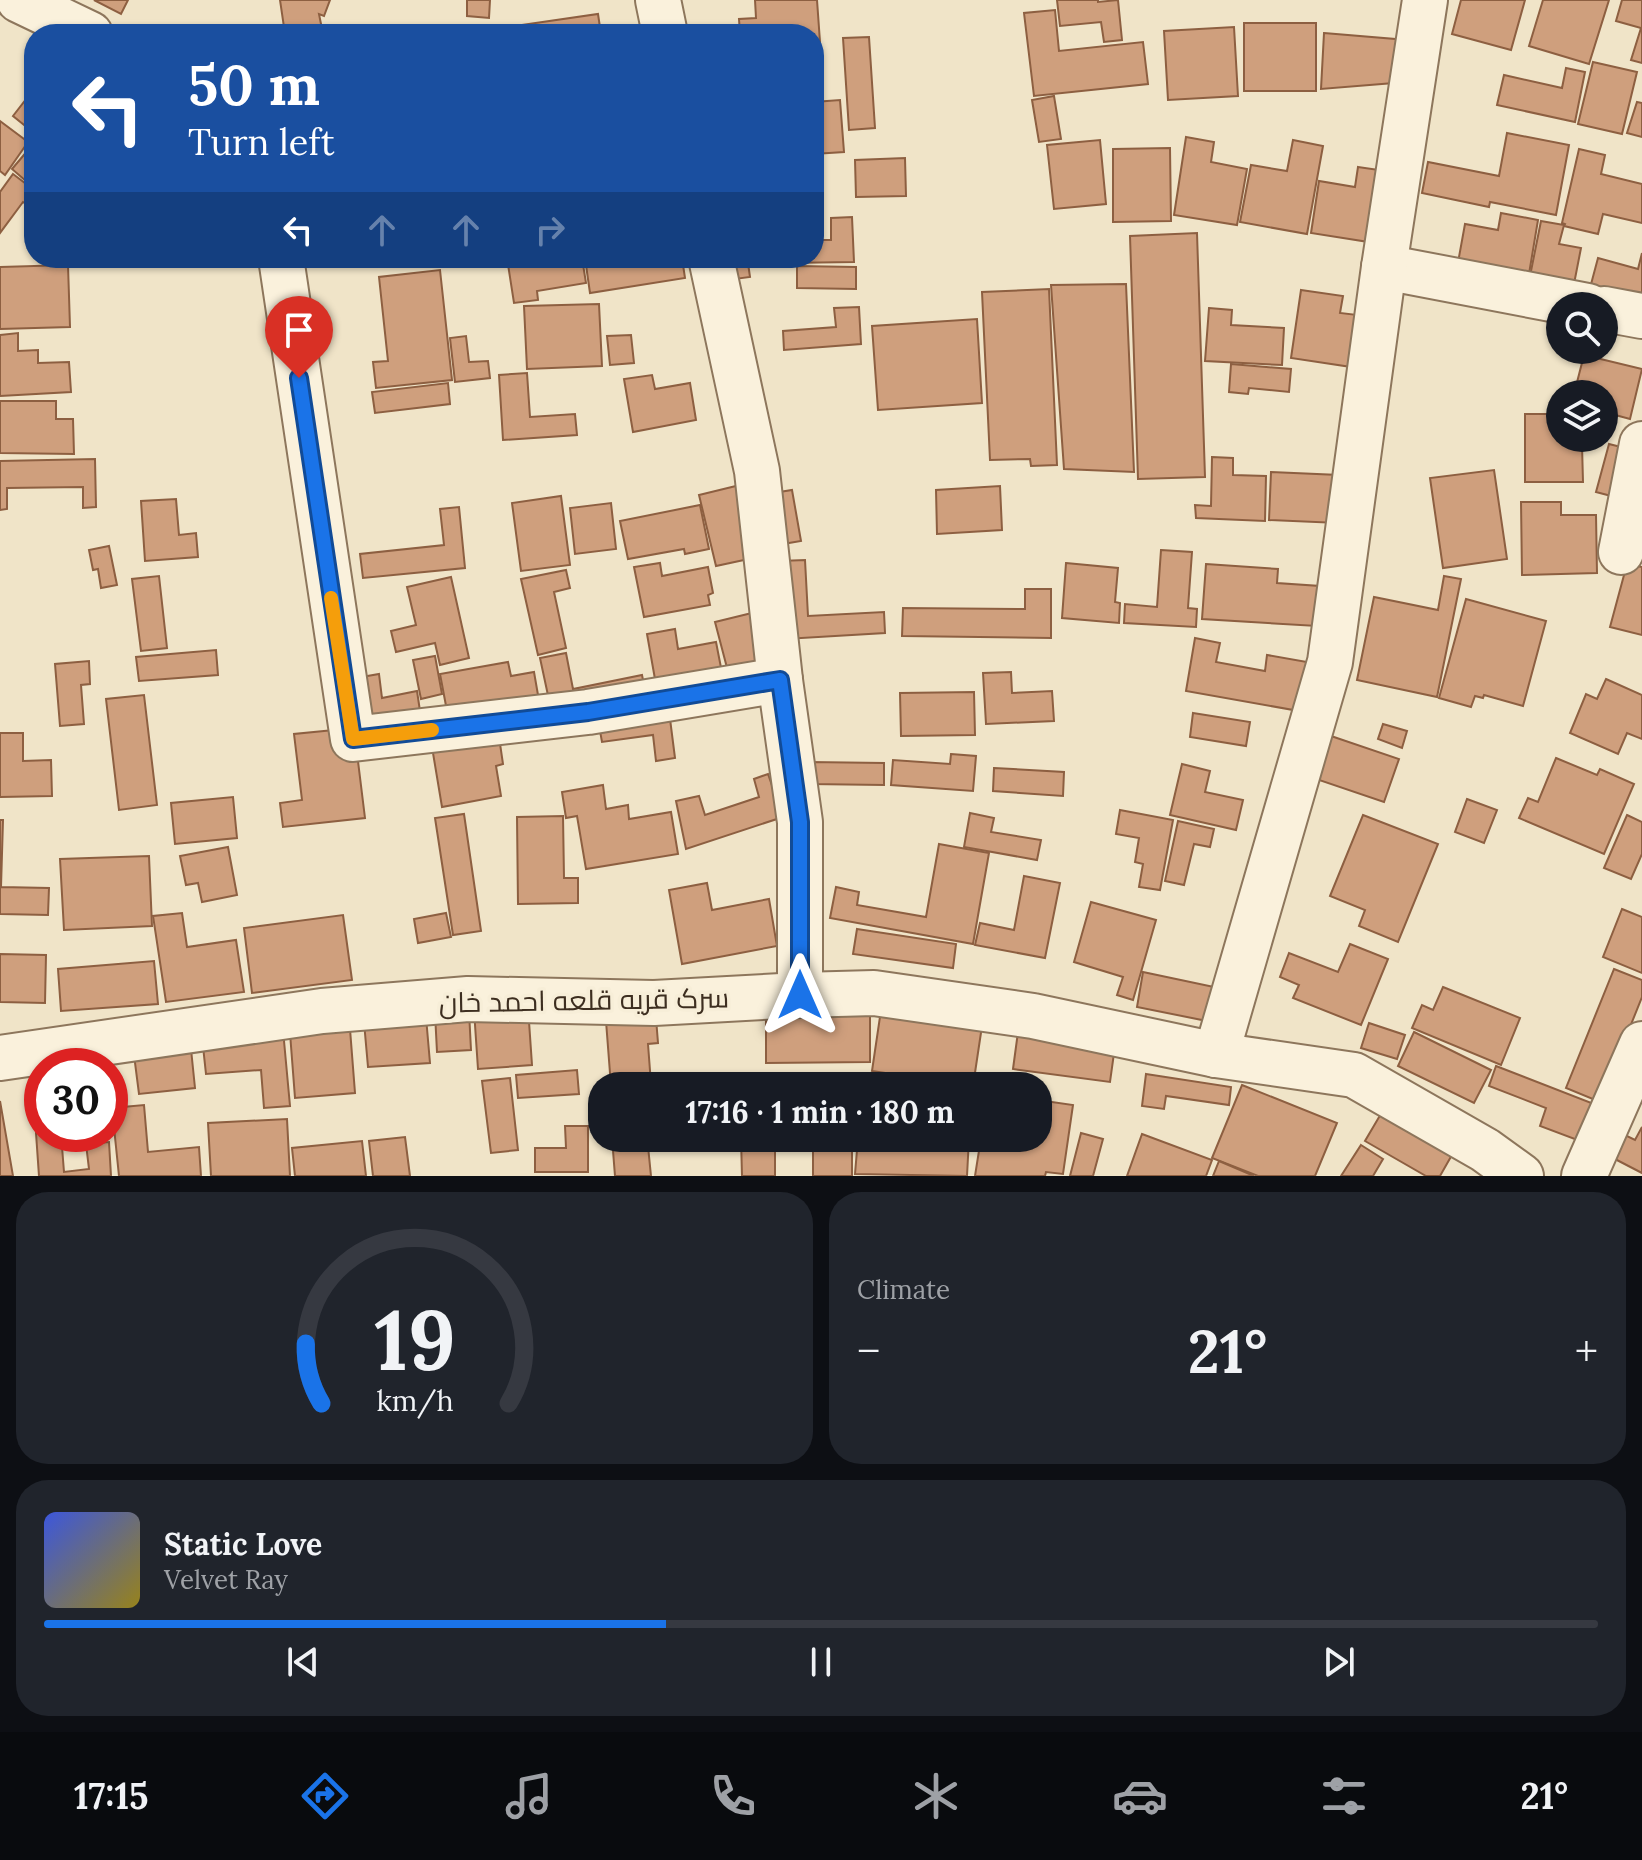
<!DOCTYPE html>
<html lang="en">
<head>
<meta charset="utf-8">
<style>
	:root { --surface:#171b24; --page:#20242c; --text:#f1f3f6; --muted:#9ea1a6; --line:#363941; --accent:#1a73e8 }
	body { margin:0; font-family:Lora,Cairo,serif; background:var(--page); color:var(--text); height:100vh; display:flex; flex-direction:column; font-size:30px; white-space:nowrap }
	* { box-sizing:border-box; margin:0 }
	p { font-size:26px; color:var(--muted) }
	.icon { flex:none; width:44px; height:44px; fill:none; stroke:currentColor; stroke-width:2; stroke-linecap:round; stroke-linejoin:round }
	.map { position:relative; height:1176px; overflow:hidden }
	.side { display:flex; flex-direction:column; gap:16px; padding:16px; background:#0d0f14; flex:1 }
	.side>* { flex:none }
	.banner { position:absolute; left:24px; top:24px; width:800px; height:244px; border-radius:32px; box-shadow:0 2px 6px #0004; background:#1a4fa0; color:#fff; overflow:hidden }
	.fabs { position:absolute; left:1546px; top:292px; display:grid; gap:16px }
	.fabs a { display:grid; place-items:center; width:72px; height:72px; border-radius:50%; background:var(--surface); box-shadow:0 2px 6px #0004; font-size:40px }
	.speed { position:absolute; left:24px; top:1048px; display:flex; gap:16px; font-size:40px; font-weight:700; text-align:center }
	.speed>* { display:grid; place-content:center; width:104px; height:104px; border-radius:50%; background:var(--surface); box-shadow:0 2px 6px #0004; line-height:1 }
	.speed .limit { border:12px solid #d22; background:#fff; color:#111 }
	.pin { position:absolute; display:grid; place-items:center; width:68px; height:68px; color:#fff; margin:-82px -34px; border-radius:50% 50% 50% 0; rotate:-45deg; box-shadow:0 0 8px #0007 }
	.pin .icon { rotate:45deg }
	.me { position:absolute; width:88px; margin:-44px; rotate:0deg; stroke-linejoin:round; filter:drop-shadow(0 0 6px #0008) }
	.turn { display:flex; align-items:center; gap:28px; height:168px; padding:0 32px; font-size:36px }
	.turn .icon { width:104px; height:104px; stroke-width:2.5 }
	.turn b { display:block; font-size:56px; line-height:68px }
	.lanes { display:flex; align-items:center; height:76px; padding:0 32px; background:#0003; justify-content:center; gap:40px; direction:ltr }
	.lanes .off { opacity:.35 }
	.big { font-size:60px; font-weight:800; line-height:1.1 }
	.side .widget { flex:1; display:flex; flex-direction:column; justify-content:center; gap:12px; min-width:0; padding:0 28px; border-radius:32px; background:var(--page) }
	.side .dial { align-items:center; gap:0 }
	.dial svg { height:208px; overflow:visible; fill:none; stroke:var(--line); stroke-width:7; stroke-linecap:round; text-anchor:middle }
	.dial text { fill:var(--text); stroke:none }
	.song { display:flex; align-items:center; gap:24px }
	.cover { width:96px; height:96px; border-radius:12px; background:linear-gradient(135deg,hsl(230 70% 55%),hsl(50 70% 35%)) }
	.played { height:8px; border-radius:4px; background:linear-gradient(90deg,var(--accent) 40%,var(--line) 40%) }
	.keys { display:flex; justify-content:space-around; direction:ltr }
	.heat { display:flex; justify-content:space-between; align-items:center; font-size:44px; direction:ltr }
	.side .tiles { flex:1; display:grid; gap:16px; grid-template-columns:1fr 1fr }
	.widget:last-child { grid-column:span 2 }
	.trip { position:absolute; left:588px; top:1072px; width:464px; height:80px; border-radius:32px; background:var(--surface); box-shadow:0 2px 6px #0004; font-weight:800; line-height:80px; text-align:center }
	.tabs { display:flex; height:128px; justify-content:space-around; align-items:center; background:#090b0e; color:var(--muted) }
	.tabs .icon { width:56px; height:56px }
	.tabs .active { color:var(--accent) }
	.tabs b { font-size:36px; color:var(--text) }
	.map>svg:first-child { display:block }
	.building { fill:#cf9f7d; stroke:#8d5f41; stroke-width:2 }
	.lines { fill:none; stroke-linecap:round; stroke-linejoin:round }
	.minor-casing { stroke:#8d765c; stroke-width:48 }
	.minor { stroke:#faf1dc; stroke-width:44 }
	.route-casing { stroke:#114b97; stroke-width:20 }
	.route { stroke:#1a73e8; stroke-width:14 }
	.slow { stroke:#f59e0b; stroke-width:14 }
	.labels { text-anchor:middle; dominant-baseline:central; stroke-width:7; stroke-linejoin:round; paint-order:stroke }
	.street-label { font-size:28px; fill:#3d2e20; stroke:#f7eed8 }
</style>
</head>
<body>
<div class="map">
<svg width="1642" height="1176" viewBox="0 0 1642 1176">
	<rect width="100%" height="100%" fill="#f0e4c8"/>
	<g class="building">
		<path d="M94,0H128L121,14Z"/>
		<path d="M280,0H330L324,16L319,14L323,34H285Z"/>
		<path d="M467,0H490L489,18L467,16Z"/>
		<path d="M755,0H817L820,42H814V34H740L739,19L756,18Z"/>
		<path d="M1057,0H1098V2L1118,0L1122,40L1104,42L1101,22L1060,26Z"/>
		<path d="M1461,0H1525L1511,50L1452,34Z"/>
		<path d="M1543,0H1609L1589,64L1529,46Z"/>
		<path d="M1622,0H1642V63L1631,60L1641,28L1616,21Z"/>
		<path d="M1055,10L1059,51L1143,42L1148,84L1034,96L1024,13Z"/>
		<path d="M598,14L601,34H495V29Z"/>
		<rect x="1244" y="23" width="72" height="68"/>
		<path d="M1234,27L1238,96L1168,100L1164,31Z"/>
		<path d="M1324,33L1407,40L1406,82L1321,89Z"/>
		<path d="M869,37L875,128L849,130L843,38Z"/>
		<path d="M1593,62L1637,72L1622,134L1578,124Z"/>
		<path d="M1566,68L1585,72L1575,122L1497,105L1504,75L1562,88Z"/>
		<path d="M34,89V133L13,116Z"/>
		<path d="M1054,96L1061,139L1039,142L1032,100Z"/>
		<path d="M840,100L844,152L814,154V102Z"/>
		<path d="M1637,102L1642,103V137L1627,133Z"/>
		<path d="M0,121L28,142L5,175L0,171Z"/>
		<path d="M1507,133L1569,145L1556,215L1490,202L1489,207L1422,193L1428,162L1499,176Z"/>
		<path d="M1186,137L1214,142L1211,162L1247,169L1237,225L1174,215Z"/>
		<path d="M1100,140L1106,204L1054,209L1047,145Z"/>
		<path d="M1293,140L1323,146L1307,234L1240,222L1251,165L1287,171Z"/>
		<path d="M34,143V188L12,169Z"/>
		<path d="M1170,148L1171,221L1113,222V149Z"/>
		<path d="M1579,149L1605,155L1601,174L1642,184V223L1603,214L1598,234L1564,226L1565,224L1562,223Z"/>
		<path d="M905,158L906,196L856,197L855,160Z"/>
		<path d="M1358,167L1386,171L1375,243L1311,233L1319,181L1355,187Z"/>
		<path d="M13,174L34,190V204L32,208L23,202L0,233V192Z"/>
		<path d="M1501,213L1538,220L1528,280L1457,268L1465,224L1498,230Z"/>
		<path d="M852,217L854,262L785,263V258H814V240H831V218Z"/>
		<path d="M1541,221L1564,225L1559,244L1581,248L1573,289L1529,281Z"/>
		<path d="M1197,233L1205,477L1138,479L1130,236Z"/>
		<path d="M1642,253V303L1590,288L1598,258L1638,269Z"/>
		<path d="M507,258H582L586,283L537,291L538,300L514,303Z"/>
		<path d="M585,258H682L685,278L590,293Z"/>
		<path d="M732,258H781V259L748,263L750,277L735,279Z"/>
		<path d="M68,265L70,327L0,329V267Z"/>
		<path d="M797,266L856,267V289L797,288Z"/>
		<path d="M440,270L452,380L376,388L373,362L388,361L379,277Z"/>
		<path d="M1126,284L1134,472L1064,469L1051,285Z"/>
		<path d="M1049,289L1057,465L1031,466L1030,459L990,460L982,292Z"/>
		<path d="M1301,290L1343,296L1340,313L1366,316L1358,368L1291,358Z"/>
		<path d="M599,304L602,366L527,369L524,306Z"/>
		<path d="M859,307L861,344L784,350L783,331L836,327L834,308Z"/>
		<path d="M1209,308L1232,310L1231,325L1284,328L1282,365L1205,361Z"/>
		<path d="M977,319L982,403L878,410L872,326Z"/>
		<path d="M18,333V351L38,350V363L69,362L71,392L0,396V335Z"/>
		<path d="M631,335L634,363L610,365L607,336Z"/>
		<path d="M466,336L469,362L488,361L490,378L455,382L450,338Z"/>
		<path d="M1584,355L1642,369L1630,419L1604,412V394H1574Z"/>
		<path d="M1231,364L1291,369L1289,392L1249,388L1248,394L1229,392Z"/>
		<path d="M527,373L530,417L575,414L577,435L503,440L499,375Z"/>
		<path d="M652,375L655,389L690,383L696,420L633,432L624,379Z"/>
		<path d="M448,383L450,404L375,413L372,392Z"/>
		<path d="M0,401H56V419H73L74,454L0,453Z"/>
		<path d="M1525,414H1560V438H1569V445H1582L1583,482H1525Z"/>
		<path d="M1609,444L1629,449L1615,497L1596,492Z"/>
		<path d="M1212,457L1233,458V475L1266,476L1265,521L1196,518L1195,505L1211,506Z"/>
		<path d="M95,459L96,507L83,508V487L7,488V509L0,510V461Z"/>
		<path d="M1494,470L1507,559L1443,568L1430,478Z"/>
		<path d="M1271,472L1339,475L1338,523L1269,520Z"/>
		<path d="M740,485L758,557L716,566L699,495Z"/>
		<path d="M1000,486L1002,530L937,534L936,490Z"/>
		<path d="M792,490L801,541L777,545L767,494Z"/>
		<path d="M561,496L570,565L521,571L512,503Z"/>
		<path d="M176,499L179,535L196,533L198,557L145,561L141,501Z"/>
		<path d="M1521,502H1561V515H1596L1597,573L1522,575Z"/>
		<path d="M611,503L616,549L575,554L570,508Z"/>
		<path d="M700,505L709,549L685,554L684,549L628,559L620,521Z"/>
		<path d="M459,507L465,568L363,578L360,554L444,545L440,509Z"/>
		<path d="M109,546L117,585L101,588L98,569L93,570L89,550Z"/>
		<path d="M1161,550L1192,552L1188,608L1197,609L1196,627L1124,623L1125,604L1157,607Z"/>
		<path d="M805,560L808,616L884,612L885,633L785,639L780,561Z"/>
		<path d="M660,563L662,576L708,567L713,593L708,595L710,605L644,617L634,567Z"/>
		<path d="M1066,563L1118,568L1115,602L1120,603L1119,623L1062,618Z"/>
		<path d="M1206,564L1278,569L1277,583L1320,586L1317,626L1202,619Z"/>
		<path d="M1627,564L1642,567V635L1610,627Z"/>
		<path d="M566,570L570,588L554,592L566,648L538,655L521,579Z"/>
		<path d="M159,576L167,648L141,651L132,579Z"/>
		<path d="M1444,576L1461,579L1437,697L1357,680L1374,597L1438,610Z"/>
		<path d="M451,577L469,658L440,665L435,643L396,652L391,631L416,625L407,587Z"/>
		<path d="M1025,589H1051V638L902,636L903,608L1025,609Z"/>
		<path d="M1466,599L1546,621L1523,706L1484,695L1483,698L1475,696L1471,707L1439,698Z"/>
		<path d="M760,611L775,672L731,683L715,622Z"/>
		<path d="M675,629L678,649L716,642L724,683L658,696L647,634Z"/>
		<path d="M1195,638L1220,643L1216,662L1265,671L1267,655L1307,662L1299,711L1186,691Z"/>
		<path d="M216,650L218,675L139,681L136,657Z"/>
		<path d="M566,653L573,689L642,675L646,695L552,714L540,658Z"/>
		<path d="M435,656L442,694L421,699L413,660Z"/>
		<path d="M89,661L90,684L81,685L84,724L60,726L55,664Z"/>
		<path d="M508,662L511,676L534,672L538,695L447,711L440,674Z"/>
		<path d="M1011,672L1012,693L1052,691L1054,721L986,724L983,673Z"/>
		<path d="M379,674L382,698L417,691L420,711L357,720L350,679Z"/>
		<path d="M1606,679L1642,695V739L1627,733L1618,754L1570,733L1586,694L1597,699Z"/>
		<path d="M974,692L975,735L901,736L900,693Z"/>
		<path d="M144,695L157,805L119,810L106,699Z"/>
		<path d="M669,711L675,758L656,761L653,735L602,742L598,720Z"/>
		<path d="M1193,713L1250,722L1246,746L1190,737Z"/>
		<path d="M1383,724L1407,731L1402,748L1378,739Z"/>
		<path d="M344,729L356,745L365,818L283,827L280,803L302,800L294,734Z"/>
		<path d="M498,730L503,764L496,766L501,796L442,807L431,741Z"/>
		<path d="M0,733H23V761L51,760L52,796L0,797Z"/>
		<path d="M1331,736L1399,759L1384,802L1316,779Z"/>
		<path d="M951,754L976,756L973,791L891,785L893,760L950,764Z"/>
		<path d="M1556,758L1597,775L1600,769L1634,784L1604,854L1519,818L1528,798L1538,802Z"/>
		<path d="M809,762L884,763V785L809,784Z"/>
		<path d="M1182,764L1210,771L1205,792L1243,800L1236,830L1170,815Z"/>
		<path d="M994,768L1064,772L1063,796L993,791Z"/>
		<path d="M768,774L783,817L686,849L676,801L699,796L705,815L759,797L754,779Z"/>
		<path d="M603,785L606,809L628,805L629,819L671,812L678,854L586,869L577,816L566,818L562,792Z"/>
		<path d="M233,797L237,838L175,844L171,803Z"/>
		<path d="M1467,799L1497,810L1484,843L1455,832Z"/>
		<path d="M1120,810L1173,820L1160,890L1139,887L1143,864L1135,862L1139,838L1116,834Z"/>
		<path d="M970,813L994,818L991,832L1041,840L1037,860L964,847Z"/>
		<path d="M464,814L481,931L453,935L435,818Z"/>
		<path d="M1363,815L1438,844L1398,942L1359,926L1365,910L1330,896Z"/>
		<path d="M1627,815L1642,822V854L1631,879L1604,868Z"/>
		<path d="M563,816L564,878H578V903L518,904L517,817Z"/>
		<path d="M0,820H3L1,887L49,888L48,915L0,914Z"/>
		<path d="M1178,821L1214,829L1210,847L1194,844L1184,885L1165,881Z"/>
		<path d="M939,844L989,853L973,944L830,918L836,887L859,892L857,905L926,917Z"/>
		<path d="M228,847L237,895L202,902L198,883L186,885L180,856Z"/>
		<path d="M149,856L152,926L64,930L60,859Z"/>
		<path d="M1024,876L1060,883L1045,958L975,945L980,923L1014,930Z"/>
		<path d="M707,883L712,910L769,899L777,946L682,964L669,890Z"/>
		<path d="M1091,902L1156,920L1133,1000L1117,995L1123,977L1074,962Z"/>
		<path d="M1622,909L1642,917V973L1603,957Z"/>
		<path d="M182,913L187,947L236,940L244,992L166,1002L153,916Z"/>
		<path d="M446,913L451,937L418,943L414,919Z"/>
		<path d="M343,915L352,980L252,993L244,928Z"/>
		<path d="M857,929L956,944L953,968L853,954Z"/>
		<path d="M1350,944L1388,959L1361,1025L1293,998L1299,985L1280,977L1289,953L1338,972Z"/>
		<path d="M0,954L46,955L45,1003L0,1002Z"/>
		<path d="M154,961L158,1004L61,1011L58,969Z"/>
		<path d="M1614,969L1642,980V997L1600,1102L1566,1088Z"/>
		<path d="M1143,972L1214,987L1207,1021L1137,1007Z"/>
		<path d="M1443,987L1520,1018L1501,1065L1412,1028L1422,1005L1433,1010Z"/>
		<path d="M528,1007L532,1065L478,1069L474,1010Z"/>
		<path d="M881,1010L982,1026L973,1086L872,1071Z"/>
		<path d="M469,1011L471,1050L437,1052L435,1013Z"/>
		<path d="M870,1014V1062L766,1063V1015Z"/>
		<path d="M426,1017L430,1063L368,1067L364,1022Z"/>
		<path d="M656,1018L658,1043L648,1044L651,1084L736,1079V1086H611L606,1021Z"/>
		<path d="M1369,1023L1405,1035L1397,1059L1361,1048Z"/>
		<path d="M350,1029L355,1093L295,1098L290,1033Z"/>
		<path d="M283,1030L290,1106L264,1108L261,1070L206,1074L202,1037Z"/>
		<path d="M1018,1032L1115,1046L1110,1082L1013,1069Z"/>
		<path d="M1414,1032L1491,1070L1474,1103L1398,1066Z"/>
		<path d="M191,1049L195,1088L139,1094L134,1055Z"/>
		<path d="M1496,1066L1594,1104L1580,1141L1540,1126L1546,1108L1489,1086Z"/>
		<path d="M577,1070L579,1094L518,1098L516,1075Z"/>
		<path d="M1146,1074L1231,1087L1229,1105L1166,1096L1164,1109L1142,1106Z"/>
		<path d="M510,1078L518,1150L491,1153L482,1081Z"/>
		<path d="M1242,1085L1337,1123L1315,1176H1258L1212,1158Z"/>
		<path d="M1038,1100L1073,1105L1063,1174L1046,1172L1045,1176H975L981,1138H1038Z"/>
		<path d="M0,1101L13,1176H0Z"/>
		<path d="M144,1105L148,1152L199,1147L201,1176H119L112,1108Z"/>
		<path d="M1382,1112L1453,1153L1440,1176H1426L1365,1141Z"/>
		<path d="M287,1119L290,1176H211L208,1123Z"/>
		<path d="M565,1126H588V1172H535V1148H566Z"/>
		<path d="M1642,1127V1173L1611,1157L1623,1134L1635,1140Z"/>
		<path d="M42,1132V1134H61L64,1172L89,1169L86,1144L109,1142L111,1176H39L36,1133Z"/>
		<path d="M1081,1133L1103,1139L1093,1176H1070Z"/>
		<path d="M1142,1134L1212,1160L1206,1176H1127Z"/>
		<path d="M405,1137L410,1176H373L369,1141Z"/>
		<path d="M612,1138H699V1142L648,1146L651,1176H615Z"/>
		<path d="M741,1138H775V1176H742Z"/>
		<rect x="813" y="1138" width="39" height="38"/>
		<path d="M858,1138H969L967,1176L855,1174Z"/>
		<path d="M362,1141L366,1176H295L292,1148Z"/>
		<path d="M1361,1145L1383,1159L1373,1176H1341Z"/>
		<path d="M1219,1161L1254,1176H1213Z"/>
	</g>
	<g class="lines">
		<g class="minor-casing">
			<g id="minor">
				<path d="M19,0L90,34"/>
				<path d="M658,0L665,34"/>
				<path d="M281,258L353,739L588,712L780,680"/>
				<path d="M711,258L757,471L780,680L800,822V995"/>
				<path d="M1384,267L1588,306"/>
				<path d="M1604,309L1642,316"/>
				<path d="M1621,552L1642,444"/>
				<path d="M1216,1055L1330,662L1384,267L1425,0"/>
				<path d="M0,1058L322,1011L468,999L654,1003L800,995L874,993L1033,1016L1216,1055L1354,1075L1485,1150L1521,1176"/>
				<path d="M1584,1176L1642,1044"/>
			</g>
		</g>
		<use href="#minor" class="minor"/>
	</g>
	<g class="lines">
		<g class="route-casing">
			<path id="route" d="M299,378L353,739L588,712L780,680L800,822V995"/>
		</g>
		<use href="#route" class="route"/>
		<path class="slow" d="M331,598L353,739L432,730"/>
	</g>
	<g class="labels">
		<g class="street-label">
			<text transform="translate(584 1000) rotate(-1)">سرک قریه قلعه احمد خان</text>
		</g>
	</g>
</svg>
<div class="fabs">
<a><svg class="icon" aria-label="search" viewBox="0 0 24 24"><circle cx="10" cy="10" r="6"/><path d="M15 15l6 6"/></svg></a>
<a><svg class="icon" aria-label="layers" viewBox="0 0 24 24"><path d="M12 4l9 5-9 5-9-5zM3 14l9 5 9-5"/></svg></a>
</div>
<div class="speed"><div class="limit">30</div></div>
<div class="pin" style="left:299px;top:378px;background:#d93025"><svg class="icon" aria-label="arrive" viewBox="0 0 24 24"><path d="M6 21V4h12l-3 4 3 4H6"/></svg></div>
<svg class="me" style="left:800px;top:995px" viewBox="-20 -20 40 40"><path d="M0-17L14 15 0 8-14 15z" fill="#1a73e8" stroke="#fff" stroke-width="4"/></svg>
<div class="trip">17:16 · 1 min · 180 m</div>
<div class="banner">
<div class="turn"><svg class="icon" aria-label="left" viewBox="0 0 24 24"><path d="M17 20v-9H6M10 6l-5 5 5 5"/></svg><div><b>50 m</b>Turn left</div></div>
<div class="lanes"><svg class="icon" aria-label="left" viewBox="0 0 24 24"><path d="M17 20v-9H6M10 6l-5 5 5 5"/></svg><svg class="icon off" aria-label="ahead" viewBox="0 0 24 24"><path d="M12 20V5M6 11l6-6 6 6"/></svg><svg class="icon off" aria-label="ahead" viewBox="0 0 24 24"><path d="M12 20V5M6 11l6-6 6 6"/></svg><svg class="icon off" aria-label="right" viewBox="0 0 24 24"><path d="M7 20v-9h11M14 6l5 5-5 5"/></svg></div>
</div>
</div>
<section class="side">
<div class="tiles">
<div class="widget dial"><svg viewBox="0 0 100 80">
<path d="M14 69A42 42 0 1 1 86 69"/>
<path d="M14 69A42 42 0 0 1 8 46" stroke="#1a73e8"/>
<text x="50" y="56" font-size="32" font-weight="700">19</text>
<text x="50" y="72" font-size="11">km/h</text>
</svg></div>
<div class="widget"><p>Climate</p>
<div class="heat"><a>−</a><b class="big">21°</b><a>+</a></div>
</div>
<div class="widget">
<div class="song"><i class="cover"></i><div><b>Static Love</b><p>Velvet Ray</p></div></div>
<div class="played"></div>
<div class="keys"><svg class="icon" aria-label="previous" viewBox="0 0 24 24"><path d="M18 5L8 12l10 7zM5 5v14"/></svg><svg class="icon" aria-label="pause" viewBox="0 0 24 24"><path d="M8 5v14M16 5v14"/></svg><svg class="icon" aria-label="next" viewBox="0 0 24 24"><path d="M6 5l10 7-10 7zM19 5v14"/></svg></div>
</div>
</div>
</section>
<nav class="tabs">
<b>17:15</b>
<svg class="icon active" aria-label="directions" viewBox="0 0 24 24"><path d="M12 3l9 9-9 9-9-9zM9 14v-3h6M13 9l2 2-2 2"/></svg>
<svg class="icon" aria-label="music" viewBox="0 0 24 24"><path d="M9 18V5l10-2v13"/><circle cx="6" cy="18" r="3"/><circle cx="16" cy="16" r="3"/></svg>
<svg class="icon" aria-label="phone" viewBox="0 0 24 24"><path d="M5 4h4l2 5-3 2q2 4 5 5l2-3 5 2v4C11 20 4 13 5 4z"/></svg>
<svg class="icon" aria-label="climate" viewBox="0 0 24 24"><path d="M12 3v18M4 7l16 10M4 17L20 7"/></svg>
<svg class="icon" aria-label="car" viewBox="0 0 24 24"><path d="M5 17H2v-5l4-1 3-4h7l3 4 3 1v5h-3M9 17h6M6 11h13"/><circle cx="7" cy="17" r="2"/><circle cx="17" cy="17" r="2"/></svg>
<svg class="icon" aria-label="filters" viewBox="0 0 24 24"><path d="M4 7h16M4 17h16"/><circle cx="9" cy="7" r="2"/><circle cx="15" cy="17" r="2"/></svg>
<b>21°</b>
</nav>
</body>
</html>
